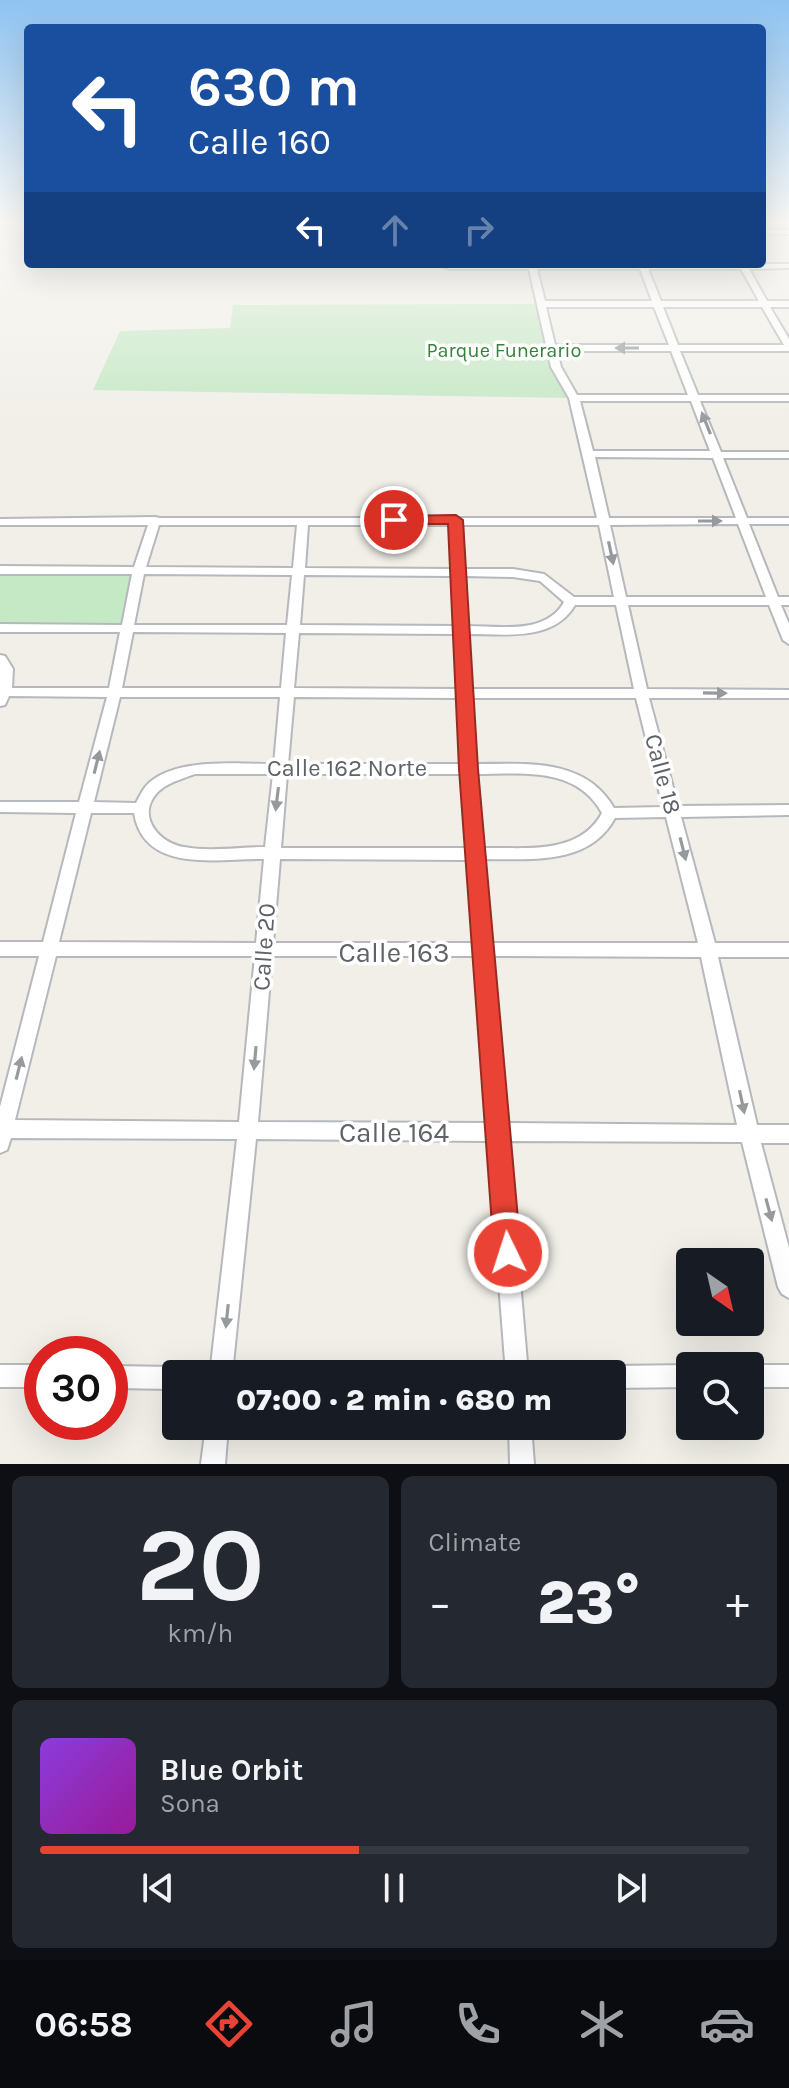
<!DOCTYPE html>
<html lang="en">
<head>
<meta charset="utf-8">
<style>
	:root { --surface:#171b24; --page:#242831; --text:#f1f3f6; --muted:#9ea1a6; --line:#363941; --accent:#ea4335 }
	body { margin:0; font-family:Karla,sans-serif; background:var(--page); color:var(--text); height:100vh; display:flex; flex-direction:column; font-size:30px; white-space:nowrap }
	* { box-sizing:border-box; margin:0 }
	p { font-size:26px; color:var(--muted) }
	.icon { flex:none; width:44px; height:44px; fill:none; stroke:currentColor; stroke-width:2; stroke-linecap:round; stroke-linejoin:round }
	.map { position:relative; height:1464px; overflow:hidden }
	.panel { display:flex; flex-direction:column; gap:12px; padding:12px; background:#0d0f14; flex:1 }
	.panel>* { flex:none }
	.top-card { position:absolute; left:24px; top:24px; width:742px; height:244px; border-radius:8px; box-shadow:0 8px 32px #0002; background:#1a4fa0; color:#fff; overflow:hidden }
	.needle { width:52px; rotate:146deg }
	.tools { position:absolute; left:676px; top:1248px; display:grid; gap:16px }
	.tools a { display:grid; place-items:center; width:88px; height:88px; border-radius:8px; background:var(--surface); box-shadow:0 8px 32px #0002; font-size:40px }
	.speed { position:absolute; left:24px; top:1336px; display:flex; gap:16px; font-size:40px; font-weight:700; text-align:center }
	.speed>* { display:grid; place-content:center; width:104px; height:104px; border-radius:50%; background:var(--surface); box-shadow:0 8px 32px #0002; line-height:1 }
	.speed .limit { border:12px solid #d22; background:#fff; color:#111 }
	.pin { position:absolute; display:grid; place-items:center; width:68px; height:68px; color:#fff; margin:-34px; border:4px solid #fff; border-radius:50%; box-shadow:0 2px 8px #0007 }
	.me { position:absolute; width:88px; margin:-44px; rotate:356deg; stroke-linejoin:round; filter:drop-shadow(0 0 6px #0008) }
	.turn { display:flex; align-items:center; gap:28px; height:168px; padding:0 32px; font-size:36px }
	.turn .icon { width:104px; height:104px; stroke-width:2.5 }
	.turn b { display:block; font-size:56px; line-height:68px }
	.lanes { display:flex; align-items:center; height:76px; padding:0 32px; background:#0003; justify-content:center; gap:40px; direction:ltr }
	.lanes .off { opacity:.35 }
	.big { font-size:60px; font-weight:800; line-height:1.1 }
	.panel .card { flex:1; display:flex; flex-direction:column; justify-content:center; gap:12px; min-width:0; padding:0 28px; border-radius:12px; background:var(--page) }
	.panel .dial { align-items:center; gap:0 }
	.dial b { font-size:104px; line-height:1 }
	.song { display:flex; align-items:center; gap:24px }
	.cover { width:96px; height:96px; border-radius:12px; background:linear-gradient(135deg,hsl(270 70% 55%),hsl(300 70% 35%)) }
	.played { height:8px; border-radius:4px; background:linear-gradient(90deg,var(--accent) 45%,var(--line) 45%) }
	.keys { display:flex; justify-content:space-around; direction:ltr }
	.heat { display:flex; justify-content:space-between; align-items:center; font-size:44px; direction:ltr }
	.panel .tiles { flex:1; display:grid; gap:12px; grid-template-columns:1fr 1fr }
	.card:last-child { grid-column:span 2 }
	.trip { position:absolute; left:162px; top:1360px; width:464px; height:80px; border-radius:8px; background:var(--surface); box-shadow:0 8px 32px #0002; font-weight:800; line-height:80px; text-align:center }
	.dock { display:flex; height:128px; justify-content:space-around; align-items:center; background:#090b0e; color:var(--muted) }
	.dock .icon { width:56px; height:56px }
	.dock .current { color:var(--accent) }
	.dock b { font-size:36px; color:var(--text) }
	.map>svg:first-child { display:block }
	.green { fill:#c5e8c5 }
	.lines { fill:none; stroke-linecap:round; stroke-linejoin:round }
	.minor-casing { stroke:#b5b8bc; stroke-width:4 }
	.minor { fill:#fff; fill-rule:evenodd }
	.oneway { fill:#979a9d }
	.route { fill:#ea4335; stroke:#982c22; stroke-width:2 }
	.labels { text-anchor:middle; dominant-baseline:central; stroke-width:7; stroke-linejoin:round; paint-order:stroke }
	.far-park-label { font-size:20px; fill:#348238; stroke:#fff }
	.street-label { font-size:24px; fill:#5f6368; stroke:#fff }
	.near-street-label { font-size:28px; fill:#5f6368; stroke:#fff }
</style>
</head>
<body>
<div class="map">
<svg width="789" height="1464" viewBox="0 0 789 1464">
	<rect width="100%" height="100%" fill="#f1efe8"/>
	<g class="green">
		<path d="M543,304L555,375L574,398L93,390L120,331L230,328L233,305Z"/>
		<path d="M0,574L134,575L120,625L0,624Z"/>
	</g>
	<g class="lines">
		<g class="minor-casing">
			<g id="minor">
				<rect x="762" y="230" width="27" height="4"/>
				<path d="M528,264H789V268L749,269L767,301H789V307H770L789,339V351H680L698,395H789V401H700L721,452H789V458H723L747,518H789V524H749L778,597H789V605H781L789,624V644L783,640L769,605H628L647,689L789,690V698H649L678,806L789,805V815L681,817L715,943H789V957H718L757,1125H789V1143H761L789,1248V1298L782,1294L778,1287L742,1142L508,1141L528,1374H506L488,1141L256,1139L232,1374H210L237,1139L11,1138L7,1150L0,1153V1107L39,956H0V942H43L76,813L0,812V802H79L107,697L9,696L5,705L0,706V655L5,656L13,669L12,688H109L120,632H0V624L122,625L132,574H0V566L134,567L148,525H0V519L155,517L160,518H597L569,398L551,367L529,269H449L445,267L449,265ZM537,269H640L652,301H545ZM648,269H741L759,301H661ZM546,307H654L669,345H555ZM663,307H762L784,345H678ZM557,351H671L688,395H577L561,367ZM580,401H691L710,451H593ZM595,457L713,458L736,518H609ZM738,524L766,597H626L610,525ZM159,525H297L293,568L146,567ZM308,525H451L452,569L305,568ZM462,525H599L614,597H574L544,574L513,569H464ZM144,574L292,575L287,625H134ZM304,575L453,576L455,626L300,625ZM465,576L513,577L540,581L564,602C546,635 500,626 467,626ZM575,605H616L634,689H471L468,634C505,634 553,642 575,605ZM133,632L286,633L281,688H122ZM299,633L455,634L457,689L294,688ZM120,697H280L274,764C238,764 172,757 146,786C142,791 139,797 136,803L94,802ZM294,697L458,698L461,764H288ZM471,698H636L663,807L614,808C585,757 525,764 475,764ZM195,774H273L265,847C239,847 211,852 184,847C159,843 137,817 156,794C165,783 182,779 195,774ZM287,774H461L467,848H281ZM476,774C522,774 576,766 602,813C579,856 524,847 482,848ZM91,813H134C144,875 220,858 264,859L256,943L59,942ZM666,817L698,943H490L483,859C530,859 589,866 615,818ZM280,859L468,860L474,943H273ZM56,956H255L239,1122L15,1120ZM272,956H475L487,1123L258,1122ZM492,956L701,957L737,1125L506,1123Z"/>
				<rect x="0" y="1365" width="42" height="22"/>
				<path d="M690,1365L693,1366H690V1387L612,1388V1374H602L604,1369L612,1366Z"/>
				<path d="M750,1365H789V1387H750V1366H747Z"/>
				<path d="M110,1366L176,1367L184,1370L185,1374H176V1389L110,1388Z"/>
				<path d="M206,1426H228L225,1464H201Z"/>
				<path d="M509,1426H531L534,1464H510Z"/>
			</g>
		</g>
		<use href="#minor" class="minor"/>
	</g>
	<defs><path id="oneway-solid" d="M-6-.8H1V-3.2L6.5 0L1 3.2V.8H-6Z" transform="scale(2)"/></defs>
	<g class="oneway">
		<use href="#oneway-solid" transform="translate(627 348) rotate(-180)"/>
		<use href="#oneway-solid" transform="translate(706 423) rotate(-112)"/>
		<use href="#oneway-solid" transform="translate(710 521)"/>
		<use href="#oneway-solid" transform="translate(611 553) rotate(78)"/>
		<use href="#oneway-solid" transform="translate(715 693) rotate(1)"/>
		<use href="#oneway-solid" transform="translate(97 762) rotate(-76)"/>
		<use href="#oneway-solid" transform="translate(277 799) rotate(97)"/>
		<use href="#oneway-solid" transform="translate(683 849) rotate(76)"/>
		<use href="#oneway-solid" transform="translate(255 1058) rotate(95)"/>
		<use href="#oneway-solid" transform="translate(19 1068) rotate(-76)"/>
		<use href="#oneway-solid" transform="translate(742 1102) rotate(78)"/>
		<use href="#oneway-solid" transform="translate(769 1210) rotate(75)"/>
		<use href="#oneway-solid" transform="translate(227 1316) rotate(96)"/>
	</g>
	<linearGradient id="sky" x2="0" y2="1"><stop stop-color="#8fc3f1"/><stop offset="0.52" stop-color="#f9f8f5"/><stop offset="1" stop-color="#f9f8f5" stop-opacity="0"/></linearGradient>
	<rect width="789" height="427" fill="url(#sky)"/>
	<path class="route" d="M456,515L463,520L478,769L521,1253L517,1262L508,1266L498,1262L494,1253L459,769L448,524H394L387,520L394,516Z"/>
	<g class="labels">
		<g class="far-park-label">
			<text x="504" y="350">Parque Funerario</text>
		</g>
		<g class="street-label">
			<text x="347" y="768">Calle 162 Norte</text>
			<text transform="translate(663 774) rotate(75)">Calle 18</text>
			<text transform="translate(264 947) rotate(-86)">Calle 20</text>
		</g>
		<g class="near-street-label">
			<text x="394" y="952">Calle 163</text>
			<text x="394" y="1132">Calle 164</text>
		</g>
	</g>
</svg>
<div class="tools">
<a><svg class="needle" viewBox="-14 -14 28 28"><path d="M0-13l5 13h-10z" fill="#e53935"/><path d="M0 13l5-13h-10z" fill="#9ea1a6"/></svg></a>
<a><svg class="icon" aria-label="search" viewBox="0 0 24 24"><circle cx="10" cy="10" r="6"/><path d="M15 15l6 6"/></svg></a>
</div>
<div class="speed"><div class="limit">30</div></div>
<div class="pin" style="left:394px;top:520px;background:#d93025"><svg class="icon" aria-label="arrive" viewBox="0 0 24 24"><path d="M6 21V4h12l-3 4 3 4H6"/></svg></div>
<svg class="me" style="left:508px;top:1253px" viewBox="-20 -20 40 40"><circle r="17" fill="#ea4335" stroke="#fff" stroke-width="3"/><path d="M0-11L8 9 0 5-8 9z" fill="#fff"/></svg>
<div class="trip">07:00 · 2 min · 680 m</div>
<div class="top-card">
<div class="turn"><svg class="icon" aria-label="left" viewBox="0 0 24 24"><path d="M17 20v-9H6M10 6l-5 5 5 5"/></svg><div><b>630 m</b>Calle 160</div></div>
<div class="lanes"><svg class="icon" aria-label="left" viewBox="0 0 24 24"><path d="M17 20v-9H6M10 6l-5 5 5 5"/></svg><svg class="icon off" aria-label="ahead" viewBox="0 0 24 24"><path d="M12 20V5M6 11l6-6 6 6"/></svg><svg class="icon off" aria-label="right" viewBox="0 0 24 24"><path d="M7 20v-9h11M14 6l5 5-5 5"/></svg></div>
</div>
</div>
<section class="panel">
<div class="tiles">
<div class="card dial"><b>20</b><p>km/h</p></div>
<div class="card"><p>Climate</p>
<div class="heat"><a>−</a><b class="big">23°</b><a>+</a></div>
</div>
<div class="card">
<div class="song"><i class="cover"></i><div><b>Blue Orbit</b><p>Sona</p></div></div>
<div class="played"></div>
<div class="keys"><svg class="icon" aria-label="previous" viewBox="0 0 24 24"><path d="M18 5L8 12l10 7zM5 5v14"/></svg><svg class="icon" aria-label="pause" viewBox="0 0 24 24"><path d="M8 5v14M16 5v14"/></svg><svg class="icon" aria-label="next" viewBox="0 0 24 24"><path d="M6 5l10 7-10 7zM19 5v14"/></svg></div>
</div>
</div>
</section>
<nav class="dock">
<b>06:58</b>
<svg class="icon current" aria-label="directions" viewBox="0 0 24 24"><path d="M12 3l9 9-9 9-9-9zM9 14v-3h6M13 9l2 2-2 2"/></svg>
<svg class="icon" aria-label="music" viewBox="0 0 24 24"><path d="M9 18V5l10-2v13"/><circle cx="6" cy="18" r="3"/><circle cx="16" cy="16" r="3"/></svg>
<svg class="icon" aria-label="phone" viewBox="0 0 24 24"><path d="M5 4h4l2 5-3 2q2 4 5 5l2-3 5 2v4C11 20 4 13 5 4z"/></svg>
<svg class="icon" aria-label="climate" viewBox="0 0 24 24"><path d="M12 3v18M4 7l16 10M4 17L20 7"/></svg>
<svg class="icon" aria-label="car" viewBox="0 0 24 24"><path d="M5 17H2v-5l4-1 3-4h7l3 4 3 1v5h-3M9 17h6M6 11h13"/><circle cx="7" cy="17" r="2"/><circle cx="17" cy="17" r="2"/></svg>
</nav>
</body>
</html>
